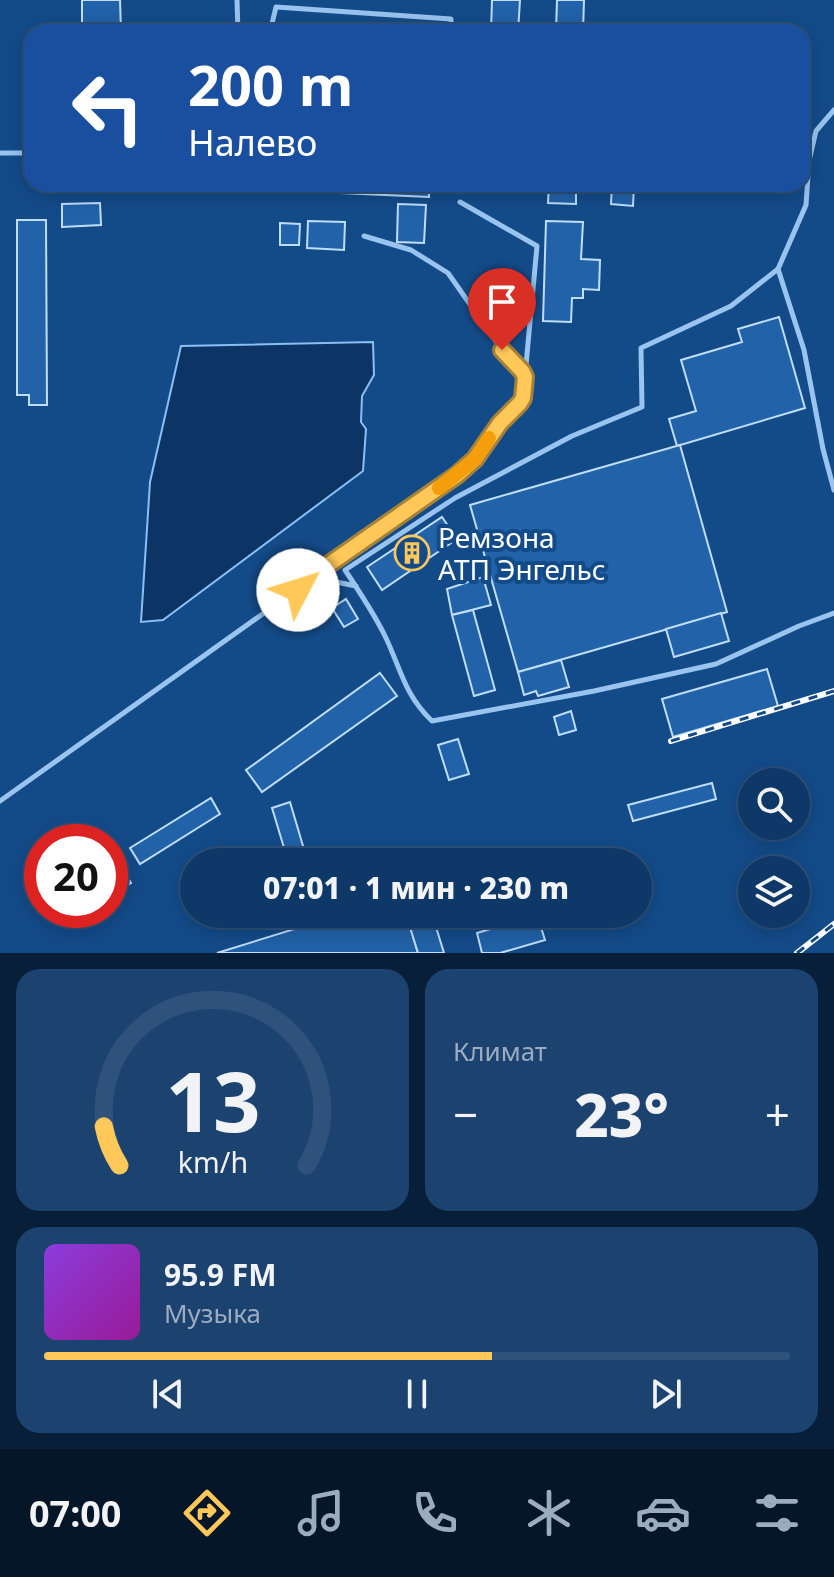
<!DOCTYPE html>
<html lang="ru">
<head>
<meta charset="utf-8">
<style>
	:root { --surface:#0e3867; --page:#1c4370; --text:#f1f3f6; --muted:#9bacc0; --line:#2e527b; --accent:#ffc858 }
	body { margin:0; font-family:"Noto Sans",sans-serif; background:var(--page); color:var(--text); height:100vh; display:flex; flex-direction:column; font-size:30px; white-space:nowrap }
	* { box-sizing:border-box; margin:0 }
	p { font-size:26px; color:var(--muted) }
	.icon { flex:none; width:44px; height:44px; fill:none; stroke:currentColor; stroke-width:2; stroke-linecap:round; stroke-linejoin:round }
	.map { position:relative; height:953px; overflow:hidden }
	.side { display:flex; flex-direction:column; gap:16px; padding:16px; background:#081f39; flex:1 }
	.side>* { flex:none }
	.banner { position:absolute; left:24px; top:24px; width:786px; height:168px; border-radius:24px; box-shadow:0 4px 20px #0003,0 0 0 2px var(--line); background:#1a4fa0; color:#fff; overflow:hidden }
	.controls { position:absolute; left:738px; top:768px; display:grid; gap:16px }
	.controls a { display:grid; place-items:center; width:72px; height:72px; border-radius:50%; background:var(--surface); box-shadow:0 4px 20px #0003,0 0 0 2px var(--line); font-size:40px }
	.speed { position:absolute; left:24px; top:824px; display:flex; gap:16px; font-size:40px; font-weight:700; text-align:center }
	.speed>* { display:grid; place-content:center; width:104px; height:104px; border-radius:50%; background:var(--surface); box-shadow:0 4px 20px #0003,0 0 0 2px var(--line); line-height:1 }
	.speed .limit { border:12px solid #d22; background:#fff; color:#111 }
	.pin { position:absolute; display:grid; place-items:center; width:68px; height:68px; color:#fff; margin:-82px -34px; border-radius:50% 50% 50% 0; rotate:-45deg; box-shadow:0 0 8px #0007 }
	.pin .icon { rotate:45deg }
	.me { position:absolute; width:88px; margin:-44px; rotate:50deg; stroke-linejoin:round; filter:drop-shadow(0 0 6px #0008) }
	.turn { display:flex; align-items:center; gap:28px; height:168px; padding:0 32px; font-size:36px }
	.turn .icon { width:104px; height:104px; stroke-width:2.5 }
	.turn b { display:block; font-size:56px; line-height:68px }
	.big { font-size:60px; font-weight:800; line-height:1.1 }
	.side .tile { flex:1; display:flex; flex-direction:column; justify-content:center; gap:12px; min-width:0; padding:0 28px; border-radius:24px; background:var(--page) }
	.side .dial { align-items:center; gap:0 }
	.dial svg { height:208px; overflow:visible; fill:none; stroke:var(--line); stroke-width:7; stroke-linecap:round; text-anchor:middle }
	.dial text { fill:var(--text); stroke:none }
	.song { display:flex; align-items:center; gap:24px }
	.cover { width:96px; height:96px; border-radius:12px; background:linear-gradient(135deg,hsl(270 70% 55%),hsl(300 70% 35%)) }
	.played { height:8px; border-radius:4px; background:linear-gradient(90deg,var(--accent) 60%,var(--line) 60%) }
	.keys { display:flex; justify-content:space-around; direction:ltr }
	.heat { display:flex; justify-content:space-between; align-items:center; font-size:44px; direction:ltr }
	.side .tiles { flex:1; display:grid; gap:16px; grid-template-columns:1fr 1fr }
	.tile:last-child { grid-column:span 2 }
	.trip { position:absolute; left:180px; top:848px; width:472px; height:80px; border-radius:40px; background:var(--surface); box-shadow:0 4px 20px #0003,0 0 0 2px var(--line); font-weight:800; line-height:80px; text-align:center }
	.tabs { display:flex; height:128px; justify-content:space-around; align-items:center; background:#061629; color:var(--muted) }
	.tabs .icon { width:56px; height:56px }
	.tabs .on { color:var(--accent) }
	.tabs b { font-size:36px; color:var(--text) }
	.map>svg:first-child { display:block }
	.water { fill:#0c3565; stroke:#8bbff3; stroke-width:2 }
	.building { fill:#2162a8; stroke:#bfddfc; stroke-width:2 }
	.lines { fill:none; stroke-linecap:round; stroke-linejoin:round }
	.service { stroke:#99c4f0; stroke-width:5 }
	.rail-casing { stroke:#fff; stroke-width:6 }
	.rail { stroke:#134b89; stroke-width:3; stroke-dasharray:9; stroke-linecap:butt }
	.route-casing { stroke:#a68239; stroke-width:20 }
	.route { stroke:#ffc858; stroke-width:14 }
	.slow { stroke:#f59e0b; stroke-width:14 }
	.labels { text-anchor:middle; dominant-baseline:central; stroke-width:8; stroke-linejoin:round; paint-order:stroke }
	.poi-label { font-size:28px; fill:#fff; stroke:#134b89; text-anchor:start }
</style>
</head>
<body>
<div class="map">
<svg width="834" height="953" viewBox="0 0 834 953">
	<rect width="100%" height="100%" fill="#134b89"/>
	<path class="water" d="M373,342L374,375L362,396L361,422L366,429L363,471L163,620L141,622L150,482L181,346Z"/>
	<g class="building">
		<path d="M82,0H120L121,32H82Z"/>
		<path d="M492,0H520L518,32H491Z"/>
		<path d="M557,0H584L583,32H556Z"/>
		<path d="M273,184H429V197L273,190Z"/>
		<path d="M549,184H576V204L548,203Z"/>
		<path d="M612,184H650V187L634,186L633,206L611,204Z"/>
		<path d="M100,203L101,225L62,227V204Z"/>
		<path d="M398,204L426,205L424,243L397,242Z"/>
		<path d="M17,220H46L47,405H29V395H17Z"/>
		<path d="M308,221L345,222L344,250L307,248Z"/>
		<path d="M546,221L583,222L581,259L600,260L599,290L583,289V298H572L571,322L543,321Z"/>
		<path d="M280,223L300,224L299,245H280Z"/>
		<path d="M503,291L504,309L487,310L486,292Z"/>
		<path d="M779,317L805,408L677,446L669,419L696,411L681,360L742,342L738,329Z"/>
		<path d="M680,445L727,612L518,672L470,505Z"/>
		<path d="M442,517L457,539L382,590L367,567Z"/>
		<path d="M483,577L491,605L452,615L447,589Z"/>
		<path d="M346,599L358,619L344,627L332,608Z"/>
		<path d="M473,610L495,690L474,696L452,615Z"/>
		<path d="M721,613L729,641L674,657L666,629Z"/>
		<path d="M561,660L569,687L538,696L536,691L524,695L518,672Z"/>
		<path d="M767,669L778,706L673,737L662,699Z"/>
		<path d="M380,673L397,696L262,792L246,770Z"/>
		<path d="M571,711L576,730L559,735L554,717Z"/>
		<path d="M458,739L469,774L449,780L438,745Z"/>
		<path d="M712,783L716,799L633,821L628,805Z"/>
		<path d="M211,798L220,814L140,864L130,848Z"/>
		<path d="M290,802L306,856L288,861L272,808Z"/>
		<path d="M114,856L131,883L110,896V858Z"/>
		<path d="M343,914H406L418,953H217Z"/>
		<path d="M406,914H432L444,953H418Z"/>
		<path d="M537,915L545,940L500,953H482L477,933Z"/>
	</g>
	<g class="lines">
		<g class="service">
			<path d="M237,0L238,32"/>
			<path d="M270,32L276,7L451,19V32"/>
			<path d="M834,110L816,131L809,161L806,205L778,269L731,306L641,348L642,407L572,436L455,498L345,570C359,591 373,612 384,634C401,668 403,693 432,721L594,691L716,664L799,626L834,613"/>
			<path d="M0,153H32"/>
			<path d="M460,202L537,246L525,376"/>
			<path d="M778,269L804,350L823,449L834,490"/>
			<path d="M311,582L321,570L457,475L475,459L500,423L520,403L525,390V377L522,371L502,350L448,273L411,250L364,236"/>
			<path d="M0,801L278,603L311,582L326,580L356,586"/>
		</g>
		<g class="rail-casing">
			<g id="rail">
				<path d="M671,741L834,691"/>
				<path d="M797,953L834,924"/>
			</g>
		</g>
		<use href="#rail" class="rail"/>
	</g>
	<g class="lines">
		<g class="route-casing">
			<path id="route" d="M298,590L311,582L321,570L457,475L475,459L500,423L520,403L523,398L525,377L522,371L502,350"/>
		</g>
		<use href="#route" class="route"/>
		<path class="slow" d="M439,488L475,459L489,438"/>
	</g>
	<defs>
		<g id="building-ring" transform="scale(1.8)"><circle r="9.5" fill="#134b89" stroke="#ffc858" stroke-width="1.5"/><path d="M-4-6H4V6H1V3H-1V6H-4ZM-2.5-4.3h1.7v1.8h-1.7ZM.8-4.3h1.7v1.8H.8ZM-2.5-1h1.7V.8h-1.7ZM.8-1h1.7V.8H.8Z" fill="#ffc858"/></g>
	</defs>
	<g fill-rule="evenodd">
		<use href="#building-ring" x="412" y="553"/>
	</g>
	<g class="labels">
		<g class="poi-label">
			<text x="438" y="537">Ремзона<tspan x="438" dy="32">АТП Энгельс</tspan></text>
		</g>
	</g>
</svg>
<div class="controls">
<a><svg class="icon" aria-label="search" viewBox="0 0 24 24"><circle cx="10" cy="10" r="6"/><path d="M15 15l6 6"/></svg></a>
<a><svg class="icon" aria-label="layers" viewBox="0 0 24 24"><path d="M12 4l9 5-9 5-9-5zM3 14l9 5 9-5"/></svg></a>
</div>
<div class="speed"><div class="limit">20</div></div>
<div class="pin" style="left:502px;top:350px;background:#d93025"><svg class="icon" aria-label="arrive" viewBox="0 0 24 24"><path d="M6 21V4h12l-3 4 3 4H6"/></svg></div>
<svg class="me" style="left:298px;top:590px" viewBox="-20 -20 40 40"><circle r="19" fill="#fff"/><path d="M0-13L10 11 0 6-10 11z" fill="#ffc858"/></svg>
<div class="trip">07:01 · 1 мин · 230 m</div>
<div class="banner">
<div class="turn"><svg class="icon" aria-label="left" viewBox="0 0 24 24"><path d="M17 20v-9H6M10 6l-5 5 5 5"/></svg><div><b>200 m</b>Налево</div></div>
</div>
</div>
<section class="side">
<div class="tiles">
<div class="tile dial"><svg viewBox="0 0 100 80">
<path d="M14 69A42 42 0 1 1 86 69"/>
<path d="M14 69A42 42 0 0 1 8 54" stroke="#ffc858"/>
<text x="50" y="56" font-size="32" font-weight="700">13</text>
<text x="50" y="72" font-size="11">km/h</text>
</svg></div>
<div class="tile"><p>Климат</p>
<div class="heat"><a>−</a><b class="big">23°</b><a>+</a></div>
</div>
<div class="tile">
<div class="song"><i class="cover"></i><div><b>95.9 FM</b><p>Музыка</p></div></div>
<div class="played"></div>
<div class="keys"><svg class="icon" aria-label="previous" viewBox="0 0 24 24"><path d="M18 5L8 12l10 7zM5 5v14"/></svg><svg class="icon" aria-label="pause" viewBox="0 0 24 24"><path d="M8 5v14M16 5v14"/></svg><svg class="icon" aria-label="next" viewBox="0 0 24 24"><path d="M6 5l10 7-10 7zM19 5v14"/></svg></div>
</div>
</div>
</section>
<nav class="tabs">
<b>07:00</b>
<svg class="icon on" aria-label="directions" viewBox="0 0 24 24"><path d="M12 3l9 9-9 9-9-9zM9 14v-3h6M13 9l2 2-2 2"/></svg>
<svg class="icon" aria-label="music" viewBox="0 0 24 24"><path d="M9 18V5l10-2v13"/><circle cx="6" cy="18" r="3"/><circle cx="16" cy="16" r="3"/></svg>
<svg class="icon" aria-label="phone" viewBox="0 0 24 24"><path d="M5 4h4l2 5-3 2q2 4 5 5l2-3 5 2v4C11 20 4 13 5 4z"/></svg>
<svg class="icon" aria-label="climate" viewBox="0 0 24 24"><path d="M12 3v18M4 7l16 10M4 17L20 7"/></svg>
<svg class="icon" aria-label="car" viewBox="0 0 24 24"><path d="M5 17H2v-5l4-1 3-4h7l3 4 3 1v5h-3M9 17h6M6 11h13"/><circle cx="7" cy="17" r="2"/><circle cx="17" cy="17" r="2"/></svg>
<svg class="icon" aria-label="filters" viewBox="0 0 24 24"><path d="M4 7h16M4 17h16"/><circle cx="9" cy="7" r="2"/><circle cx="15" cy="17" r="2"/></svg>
</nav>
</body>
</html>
